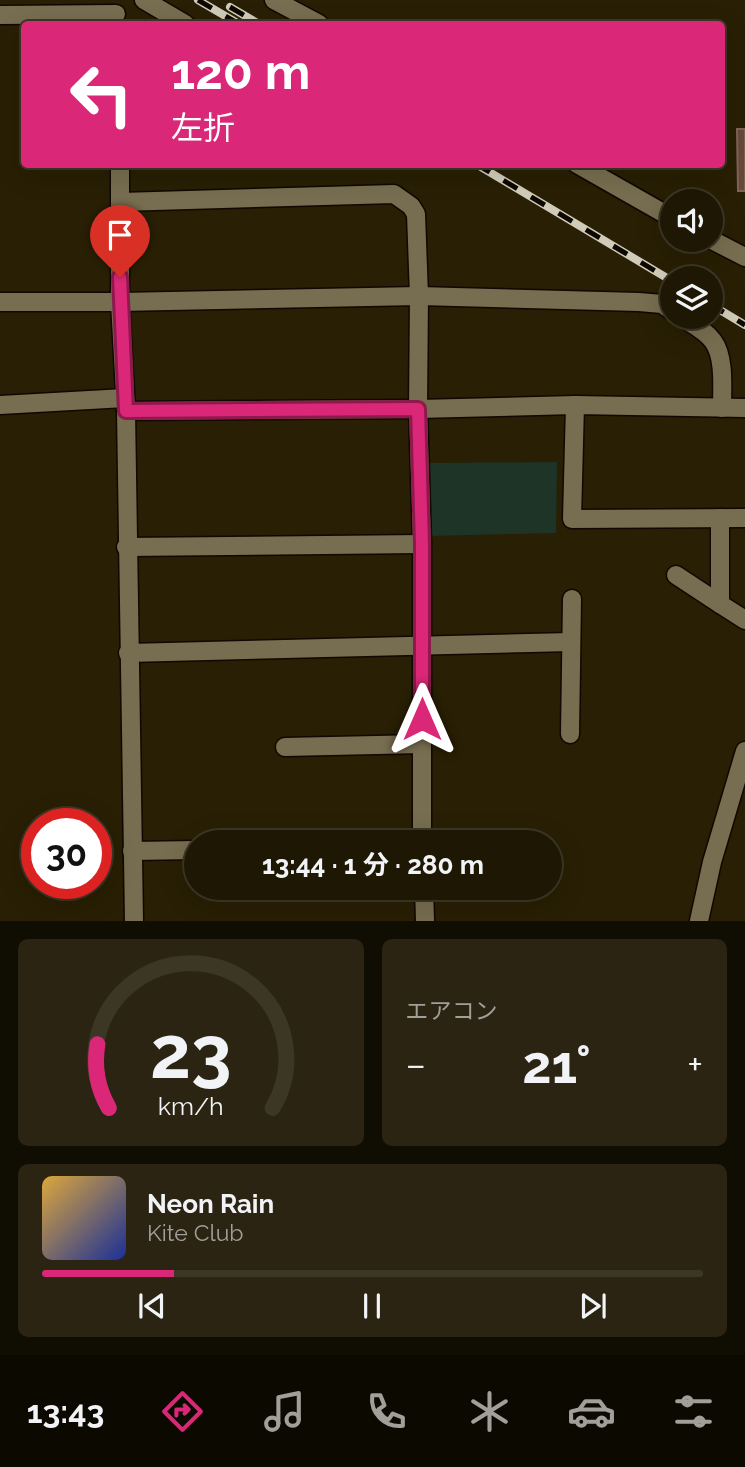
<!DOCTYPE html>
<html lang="ja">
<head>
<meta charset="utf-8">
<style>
	:root { --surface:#1e1703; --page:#2b2412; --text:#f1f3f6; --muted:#a19f9a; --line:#3c3625; --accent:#db2777 }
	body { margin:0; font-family:Raleway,"Noto Sans JP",sans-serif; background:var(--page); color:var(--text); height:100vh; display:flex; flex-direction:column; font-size:26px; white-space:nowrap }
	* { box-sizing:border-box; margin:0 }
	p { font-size:23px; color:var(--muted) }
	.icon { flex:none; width:38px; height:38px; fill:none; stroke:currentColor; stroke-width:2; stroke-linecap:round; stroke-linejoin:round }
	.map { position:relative; height:921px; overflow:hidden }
	.side { display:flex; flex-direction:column; gap:18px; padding:18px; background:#100d02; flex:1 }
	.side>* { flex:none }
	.guide { position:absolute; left:21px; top:21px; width:704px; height:147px; border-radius:7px; box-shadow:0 7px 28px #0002,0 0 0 2px var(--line); background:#db2777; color:#fff; overflow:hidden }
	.fabs { position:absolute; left:660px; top:189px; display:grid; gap:14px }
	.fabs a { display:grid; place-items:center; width:63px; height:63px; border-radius:50%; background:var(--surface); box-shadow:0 7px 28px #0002,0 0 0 2px var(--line); font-size:35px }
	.speed { position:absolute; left:21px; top:808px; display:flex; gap:14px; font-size:35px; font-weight:700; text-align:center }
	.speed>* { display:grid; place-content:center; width:91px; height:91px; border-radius:50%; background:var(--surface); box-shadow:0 7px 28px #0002,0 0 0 2px var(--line); line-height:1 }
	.speed .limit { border:10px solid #d22; background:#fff; color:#111 }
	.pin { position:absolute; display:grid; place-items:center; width:60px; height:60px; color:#fff; margin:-72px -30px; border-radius:50% 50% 50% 0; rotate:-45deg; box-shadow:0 0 7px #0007 }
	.pin .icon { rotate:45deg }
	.me { position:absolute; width:77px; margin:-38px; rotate:0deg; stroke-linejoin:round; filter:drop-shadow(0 0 5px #0008) }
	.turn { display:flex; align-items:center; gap:24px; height:147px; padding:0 35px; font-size:32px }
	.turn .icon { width:91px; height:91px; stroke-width:2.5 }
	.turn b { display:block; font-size:49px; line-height:60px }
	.big { font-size:52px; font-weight:700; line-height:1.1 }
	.side .tile { flex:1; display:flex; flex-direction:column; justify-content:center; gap:10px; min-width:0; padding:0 24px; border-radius:10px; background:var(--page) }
	.side .dial { align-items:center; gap:0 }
	.dial svg { height:182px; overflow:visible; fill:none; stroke:var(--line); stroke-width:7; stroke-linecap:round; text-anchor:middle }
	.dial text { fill:var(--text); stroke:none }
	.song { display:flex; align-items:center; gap:21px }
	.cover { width:84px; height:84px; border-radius:10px; background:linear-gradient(135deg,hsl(40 70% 55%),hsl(230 70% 35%)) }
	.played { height:7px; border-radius:4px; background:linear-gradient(90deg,var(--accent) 20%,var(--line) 20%) }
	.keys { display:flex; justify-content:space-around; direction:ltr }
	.heat { display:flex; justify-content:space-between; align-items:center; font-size:38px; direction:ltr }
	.side .tiles { flex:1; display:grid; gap:18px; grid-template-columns:1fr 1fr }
	.tile:last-child { grid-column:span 2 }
	.trip { position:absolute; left:184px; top:830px; width:378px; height:70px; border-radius:35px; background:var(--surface); box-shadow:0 7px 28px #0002,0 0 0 2px var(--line); font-weight:700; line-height:70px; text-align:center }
	.tabs { display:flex; height:112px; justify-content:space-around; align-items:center; background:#0c0901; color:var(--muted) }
	.tabs .icon { width:49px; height:49px }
	.tabs .selected { color:var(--accent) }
	.tabs b { font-size:32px; color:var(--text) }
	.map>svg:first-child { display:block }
	.green { fill:#1d3426 }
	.building { fill:#66493b; stroke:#816355; stroke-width:2 }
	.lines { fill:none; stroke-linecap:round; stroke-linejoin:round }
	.minor-casing { stroke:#110800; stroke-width:21 }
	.minor { stroke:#776d50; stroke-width:18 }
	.rail-casing { stroke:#d1ccba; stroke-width:8 }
	.rail { stroke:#0d0902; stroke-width:5; stroke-dasharray:16; stroke-linecap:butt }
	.route-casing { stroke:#8e194d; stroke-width:18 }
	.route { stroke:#db2777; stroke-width:12 }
</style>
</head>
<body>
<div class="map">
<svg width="745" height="921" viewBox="0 0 745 921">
	<rect width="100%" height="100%" fill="#281f04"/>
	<path class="green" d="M557,462L556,533L431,536L430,463Z"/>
	<path class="building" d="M737,129H745V191H738Z"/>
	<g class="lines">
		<g class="minor-casing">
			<g id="minor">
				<path d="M144,0L185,24"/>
				<path d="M274,0L319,24"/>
				<path d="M0,15L116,14"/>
				<path d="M120,164V302L126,411L134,921"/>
				<path d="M577,164L672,218"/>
				<path d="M121,202L394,194L411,206L416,214L419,296L418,409L422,544V842"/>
				<path d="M710,239L745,257"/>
				<path d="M0,302H120L419,296L639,302L662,304L672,311"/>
				<path d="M681,317C692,324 705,330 713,341C725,357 722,388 722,408"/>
				<path d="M0,405L125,398"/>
				<path d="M575,405L572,519L745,518"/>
				<path d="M126,411L418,409L575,405L745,408"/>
				<path d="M720,518V604L745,620"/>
				<path d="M126,547L422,544"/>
				<path d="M676,575L720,604"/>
				<path d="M128,653L571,642"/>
				<path d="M570,734L572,599"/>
				<path d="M285,747L422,744"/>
				<path d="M132,851L196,850"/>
				<path d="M424,887L425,921"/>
				<path d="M699,921L712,862L745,751"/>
			</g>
		</g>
		<use href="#minor" class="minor"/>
		<g class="rail-casing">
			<g id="rail">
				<path d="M198,0L239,24"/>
				<path d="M230,7L259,24"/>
				<path d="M476,164L672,281"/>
				<path d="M710,304L745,325"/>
			</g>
		</g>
		<use href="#rail" class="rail"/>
	</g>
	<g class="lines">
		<g class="route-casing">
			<path id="route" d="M120,277L126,411L418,409L422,544V719"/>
		</g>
		<use href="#route" class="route"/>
	</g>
</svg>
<div class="fabs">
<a><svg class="icon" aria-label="sound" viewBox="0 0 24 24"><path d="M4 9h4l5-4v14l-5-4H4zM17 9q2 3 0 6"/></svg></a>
<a><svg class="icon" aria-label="layers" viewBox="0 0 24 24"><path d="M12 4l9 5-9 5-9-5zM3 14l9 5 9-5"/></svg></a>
</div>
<div class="speed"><div class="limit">30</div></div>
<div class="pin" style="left:120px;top:277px;background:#d93025"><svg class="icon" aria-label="arrive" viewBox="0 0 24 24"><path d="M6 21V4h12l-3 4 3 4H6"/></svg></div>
<svg class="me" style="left:422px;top:719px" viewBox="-20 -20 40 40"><path d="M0-17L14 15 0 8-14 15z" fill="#db2777" stroke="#fff" stroke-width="4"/></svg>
<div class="trip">13:44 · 1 分 · 280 m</div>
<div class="guide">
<div class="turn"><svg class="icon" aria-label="left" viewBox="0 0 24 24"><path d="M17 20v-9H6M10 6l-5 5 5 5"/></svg><div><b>120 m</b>左折</div></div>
</div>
</div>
<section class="side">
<div class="tiles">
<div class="tile dial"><svg viewBox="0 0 100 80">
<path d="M14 69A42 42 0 1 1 86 69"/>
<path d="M14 69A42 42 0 0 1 9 41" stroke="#db2777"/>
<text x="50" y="56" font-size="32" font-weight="700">23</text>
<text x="50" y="72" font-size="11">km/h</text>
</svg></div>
<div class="tile"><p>エアコン</p>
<div class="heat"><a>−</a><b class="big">21°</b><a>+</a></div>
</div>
<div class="tile">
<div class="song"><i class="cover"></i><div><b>Neon Rain</b><p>Kite Club</p></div></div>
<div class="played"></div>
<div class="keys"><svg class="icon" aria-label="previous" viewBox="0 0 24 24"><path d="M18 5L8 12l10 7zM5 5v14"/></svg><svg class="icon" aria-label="pause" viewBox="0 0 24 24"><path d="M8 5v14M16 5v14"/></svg><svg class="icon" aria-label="next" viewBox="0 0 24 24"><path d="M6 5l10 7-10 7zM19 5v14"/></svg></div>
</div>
</div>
</section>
<nav class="tabs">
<b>13:43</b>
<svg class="icon selected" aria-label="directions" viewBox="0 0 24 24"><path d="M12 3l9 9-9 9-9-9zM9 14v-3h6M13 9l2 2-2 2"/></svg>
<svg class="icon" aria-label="music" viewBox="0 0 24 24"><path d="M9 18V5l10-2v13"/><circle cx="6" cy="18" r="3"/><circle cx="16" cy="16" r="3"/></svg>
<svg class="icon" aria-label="phone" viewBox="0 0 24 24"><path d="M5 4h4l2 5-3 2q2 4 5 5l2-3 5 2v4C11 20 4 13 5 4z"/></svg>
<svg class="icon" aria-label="climate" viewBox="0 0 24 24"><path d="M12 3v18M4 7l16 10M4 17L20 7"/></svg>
<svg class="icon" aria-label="car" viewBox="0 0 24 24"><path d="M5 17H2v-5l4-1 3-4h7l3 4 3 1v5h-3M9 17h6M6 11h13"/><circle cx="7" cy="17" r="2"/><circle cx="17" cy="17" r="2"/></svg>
<svg class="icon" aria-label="filters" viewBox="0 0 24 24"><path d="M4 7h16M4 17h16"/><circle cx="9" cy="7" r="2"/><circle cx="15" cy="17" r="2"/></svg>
</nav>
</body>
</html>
